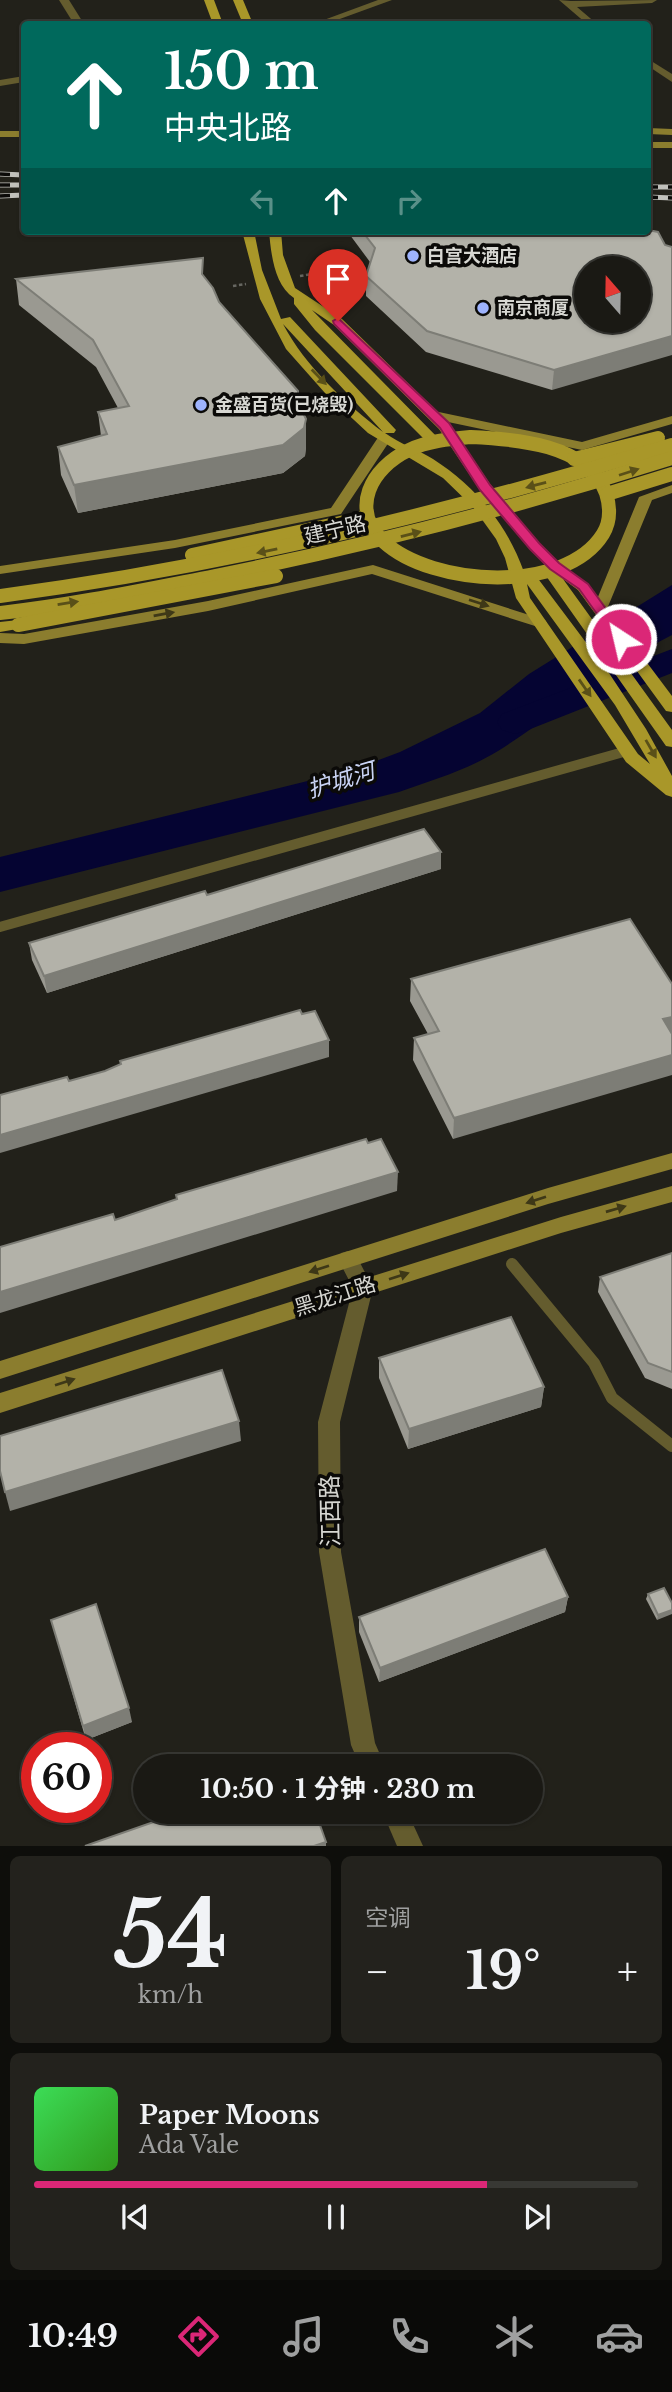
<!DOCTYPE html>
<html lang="zh">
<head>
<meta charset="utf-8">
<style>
	:root { --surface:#1a1914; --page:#23221d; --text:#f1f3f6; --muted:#9fa0a0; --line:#383834; --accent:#db2777 }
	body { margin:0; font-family:"Libre Baskerville","Noto Sans SC",serif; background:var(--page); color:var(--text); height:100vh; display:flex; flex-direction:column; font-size:26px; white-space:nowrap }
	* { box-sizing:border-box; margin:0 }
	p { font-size:23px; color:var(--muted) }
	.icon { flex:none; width:38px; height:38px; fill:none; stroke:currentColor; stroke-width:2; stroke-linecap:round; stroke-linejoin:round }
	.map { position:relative; height:1846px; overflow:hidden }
	.side { display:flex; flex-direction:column; gap:10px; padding:10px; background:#0e0e0b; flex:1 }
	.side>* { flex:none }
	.hud { position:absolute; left:21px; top:21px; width:630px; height:214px; border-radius:7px; box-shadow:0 2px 5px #0004,0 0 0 2px var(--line); background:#00695c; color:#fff; overflow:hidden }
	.needle { width:46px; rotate:340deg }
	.controls { position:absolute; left:574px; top:256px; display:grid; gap:14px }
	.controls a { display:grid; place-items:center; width:77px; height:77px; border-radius:50%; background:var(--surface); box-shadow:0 2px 5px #0004,0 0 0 2px var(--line); font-size:35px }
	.speed { position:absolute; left:21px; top:1732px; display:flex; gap:14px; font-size:35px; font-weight:700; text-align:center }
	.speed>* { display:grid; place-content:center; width:91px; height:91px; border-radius:50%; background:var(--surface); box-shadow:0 2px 5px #0004,0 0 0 2px var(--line); line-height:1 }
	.speed .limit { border:10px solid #d22; background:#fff; color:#111 }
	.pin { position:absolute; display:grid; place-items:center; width:60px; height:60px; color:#fff; margin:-72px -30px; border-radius:50% 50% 50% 0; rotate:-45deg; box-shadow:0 0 7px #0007 }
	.pin .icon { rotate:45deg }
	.me { position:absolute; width:77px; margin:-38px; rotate:325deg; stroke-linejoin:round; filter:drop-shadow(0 0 5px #0008) }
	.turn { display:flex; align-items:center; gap:24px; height:147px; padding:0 28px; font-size:32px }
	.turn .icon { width:91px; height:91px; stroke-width:2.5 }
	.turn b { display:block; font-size:49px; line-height:60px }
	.lanes { display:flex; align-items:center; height:66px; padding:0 28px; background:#0003; justify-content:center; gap:35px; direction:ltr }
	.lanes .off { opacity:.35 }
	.big { font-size:52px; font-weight:700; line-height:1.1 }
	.side .widget { flex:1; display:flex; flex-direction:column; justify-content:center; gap:10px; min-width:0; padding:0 24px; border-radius:10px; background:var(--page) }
	.side .dial { align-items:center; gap:0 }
	.dial b { font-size:91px; line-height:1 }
	.song { display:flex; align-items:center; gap:21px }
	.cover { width:84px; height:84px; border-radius:10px; background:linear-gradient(135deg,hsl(130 70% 55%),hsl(110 70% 35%)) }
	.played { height:7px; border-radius:4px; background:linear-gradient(90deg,var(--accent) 75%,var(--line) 75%) }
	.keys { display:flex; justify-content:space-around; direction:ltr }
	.heat { display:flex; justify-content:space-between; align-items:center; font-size:38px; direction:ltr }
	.side .tiles { flex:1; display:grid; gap:10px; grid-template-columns:1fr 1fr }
	.widget:last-child { grid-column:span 2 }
	.trip { position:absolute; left:133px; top:1754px; width:410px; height:70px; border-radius:35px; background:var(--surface); box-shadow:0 2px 5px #0004,0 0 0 2px var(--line); font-weight:700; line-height:70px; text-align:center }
	.tab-bar { display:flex; height:112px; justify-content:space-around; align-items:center; background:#0a0a08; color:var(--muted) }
	.tab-bar .icon { width:49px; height:49px }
	.tab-bar .current { color:var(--accent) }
	.tab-bar b { font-size:32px; color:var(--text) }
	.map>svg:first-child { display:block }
	.water { fill:#050432 }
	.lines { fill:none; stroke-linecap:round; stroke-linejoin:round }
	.river { fill:#050432; fill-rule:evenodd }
	.path { stroke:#676761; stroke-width:2.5; stroke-dasharray:3.5 2.5; stroke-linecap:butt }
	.lane-far1 { stroke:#645c2e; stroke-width:10 }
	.lane { stroke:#645c2e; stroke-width:12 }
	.street { fill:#645c2e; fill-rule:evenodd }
	.secondary { fill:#8b7d2e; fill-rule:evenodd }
	.primary { fill:#a99729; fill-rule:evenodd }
	.rail-casing { stroke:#c1c1bc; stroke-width:5 }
	.rail { stroke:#0b0a08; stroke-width:3.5; stroke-dasharray:10; stroke-linecap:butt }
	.primary-bridge { stroke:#a99729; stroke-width:14 }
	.wall { fill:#9a9991 }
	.shaded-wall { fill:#7d7d76 }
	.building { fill:#b3b2a9; stroke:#7d7d76; stroke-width:2; fill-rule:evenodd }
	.oneway { fill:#5a5018 }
	.oneway2 { fill:#3e3817 }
	.route { fill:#db2777; stroke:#8e194d; stroke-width:2 }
	.poi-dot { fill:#9eb3fd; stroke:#0b0a08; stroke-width:2.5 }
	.labels { text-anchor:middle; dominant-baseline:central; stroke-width:7; stroke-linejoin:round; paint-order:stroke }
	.far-poi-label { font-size:18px; font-weight:bold; fill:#d7d7d2; stroke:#0b0a08; text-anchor:start }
	.street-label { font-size:21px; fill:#d7d7d2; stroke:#0b0a08 }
	.water-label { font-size:23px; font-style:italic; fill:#cad4f5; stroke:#0b0a08 }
	.near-street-label { font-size:24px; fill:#d7d7d2; stroke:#0b0a08 }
</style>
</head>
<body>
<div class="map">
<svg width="672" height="1846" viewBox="0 0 672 1846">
	<rect width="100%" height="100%" fill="#22211a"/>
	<path class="water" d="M672,585V635C609,667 557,714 498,751C467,770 433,780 399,792L0,892V857L352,770L400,752L480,713L529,674Z"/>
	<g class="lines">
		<path class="river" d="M672,649V673L528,730L515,734L502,730L497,722L502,714Z"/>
		<g class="path">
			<path d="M300,276L325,272"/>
			<path d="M233,286L246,284"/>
		</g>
		<path class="lane-far1" d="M0,927L627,751"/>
		<path class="lane" d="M512,1264L594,1363L612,1398L672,1446"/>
		<g class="street">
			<path d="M59,0H69L84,24H74Z"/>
			<path d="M378,0H392L326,24H313Z"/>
			<path d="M559,0L571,1L657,0L652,3L577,7L597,24H587Z"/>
			<path d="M648,59L672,74V82L648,66Z"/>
			<path d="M24,76V82L0,86V80Z"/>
			<path d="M348,1251L355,1253L373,1288L340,1422L341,1552L375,1743L385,1766H360L351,1745L319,1552L318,1422L353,1288L338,1259L341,1253Z"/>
			<path d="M382,1811H407L423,1846H397Z"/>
		</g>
		<g class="secondary">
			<path d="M648,128L672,129V135L648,134Z"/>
			<rect x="0" y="131" width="24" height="6"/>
			<rect x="648" y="142" width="24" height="6"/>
			<path d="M434,411L582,442L672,416V424L582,450L429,418V412Z"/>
			<path d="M384,435L391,439L341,514L175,548L0,574V566L175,540L331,508L379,436Z"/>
			<path d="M672,485V493L652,500L607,609L600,614L595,612L593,609L639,497Z"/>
			<path d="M373,565L545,620L547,623L540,628L535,626L372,574L208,611L24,644L0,643V633L24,634L208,601Z"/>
			<path d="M672,1153V1169L548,1204L0,1379V1361L548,1188Z"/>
			<path d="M672,1186V1202L561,1233L0,1413V1393L561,1217Z"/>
		</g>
		<g class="primary">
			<path d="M204,0H214L223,24H213Z"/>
			<path d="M233,0H243L253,24H243Z"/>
			<path d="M242,231H254L262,270L281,319L290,317L396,430L394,433H385C400,444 417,449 433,459C475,486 507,524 524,572H533L609,673L646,729L672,776V797L666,795L626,762L516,598L505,558L496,539L473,507L443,478L368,433L325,393L286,349L260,299ZM283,324L383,432C346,404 305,366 283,324ZM527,584L615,705L650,764L638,754L530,598Z"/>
			<path d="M269,231H281L283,255L295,288L342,319L449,423L490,484L539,543L559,563L588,584L672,696V712L666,711L578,590L563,579L672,730V747L666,746L544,573L542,570L546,566L480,490L439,429L334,325L312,310L442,442L435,446L430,445L315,330L294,304V298C274,285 271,253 269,231Z"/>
			<path d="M18,620L23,622L25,625L23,628L0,632V622Z"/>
		</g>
		<g class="rail-casing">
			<g id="rail">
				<path d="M0,174L24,175"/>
				<path d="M0,185H24"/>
				<path d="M648,187H672"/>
				<path d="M0,196L24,195"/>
				<path d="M648,197L672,198"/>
			</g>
		</g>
		<use href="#rail" class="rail"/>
		<g class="primary-bridge">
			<path d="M471,437C515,439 588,444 606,493C610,506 611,521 603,534C565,595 432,586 384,542C349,509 371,468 409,450C428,441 450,439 471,437Z"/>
			<path d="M574,459L658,438"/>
			<path d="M607,494L672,474"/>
			<path d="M192,555L363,518"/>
			<path d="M0,596C229,566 451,511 672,445"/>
			<path d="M0,613C72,605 143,590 215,576C369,545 522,506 672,458"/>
			<path d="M18,625L276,576"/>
		</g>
	</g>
	<g class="wall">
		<path d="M350,231H648L552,390L426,352L366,296V276L370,262L350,235Z"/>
		<path d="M204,276L219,302L299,404L306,419V447L305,456L283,473L78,513L61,475L58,447L101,436L98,412L118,408L96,367L19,305L16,279Z"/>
		<path d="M441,869L47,993L32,960L29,943L207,895Z"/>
		<path d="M630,919L453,1139L413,1060L414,1038L428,1034L410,1001L411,979Z"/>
		<path d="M672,1253V1389L645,1378L598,1292L600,1277Z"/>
		<path d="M379,1358L544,1387L541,1407L408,1449L379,1378Z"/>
		<path d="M648,1594L672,1603L657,1620L646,1599Z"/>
		<path d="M568,1597L565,1612L379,1682L359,1632V1617Z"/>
		<path d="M51,1620L132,1722L86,1740Z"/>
	</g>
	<g class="shaded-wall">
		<path d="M672,336V355L552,390L554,370Z"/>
		<path d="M306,419V447L305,456L283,473L78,513L74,485Z"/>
		<path d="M441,852V869L47,993L44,976Z"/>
		<path d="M672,1017V1037L663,1019Z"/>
		<path d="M329,1040V1057L0,1153V1135Z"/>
		<path d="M672,1055V1075L453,1139L454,1118Z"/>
		<path d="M398,1172L397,1191L0,1313V1292Z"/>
		<path d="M544,1387L541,1407L408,1449L409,1429Z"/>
		<path d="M239,1421L241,1441L10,1511L5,1492Z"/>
		<path d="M568,1597L565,1612L379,1682L380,1668Z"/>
		<path d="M672,1610V1614L657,1620L658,1615Z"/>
		<path d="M129,1708L132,1722L86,1740L83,1726Z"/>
		<path d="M326,1842V1846H314Z"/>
	</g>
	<g class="building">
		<path d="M648,230L658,232L665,245L672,247V336L554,370L427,331L366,276L375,248L362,231H648ZM586,268H639V320H586Z"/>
		<path d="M203,258L202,274L213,288L219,302L298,391V403L306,419L304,428L283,445L74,485L58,447L107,434L98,412L129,406L93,340L16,279Z"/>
		<path d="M424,829L441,852L44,976L29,943L205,891L207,895Z"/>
		<path d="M630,919L672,984V1017L663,1019L672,1034V1055L454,1118L414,1038L439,1031L411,979Z"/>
		<path d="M300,1010L302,1014L315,1011L329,1040L0,1135V1095L67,1077L69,1081L105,1071L121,1064L120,1061Z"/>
		<path d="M366,1139L368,1143L381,1139L398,1172L0,1292V1247L113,1214L115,1220L177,1199L176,1195Z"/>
		<path d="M672,1253V1372L648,1363L600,1277Z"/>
		<path d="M511,1317L544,1387L409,1429L379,1358Z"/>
		<path d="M222,1370L239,1421L5,1492L0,1471V1436Z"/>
		<path d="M545,1549L568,1597L380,1668L359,1617Z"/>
		<path d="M664,1588L672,1603V1610L658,1615L648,1594Z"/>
		<path d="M96,1604L129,1708L83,1726L51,1620Z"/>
		<path d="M185,1811H315L326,1842L314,1846H85Z"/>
	</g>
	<defs><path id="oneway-solid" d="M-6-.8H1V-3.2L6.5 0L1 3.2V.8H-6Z" transform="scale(1.75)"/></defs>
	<g class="oneway">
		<use href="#oneway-solid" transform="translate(319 377) rotate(46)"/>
		<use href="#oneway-solid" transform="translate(629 472) rotate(-18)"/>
		<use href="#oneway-solid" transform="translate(536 485) rotate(165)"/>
		<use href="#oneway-solid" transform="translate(411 534) rotate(-14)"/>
		<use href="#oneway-solid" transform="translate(267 551) rotate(168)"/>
		<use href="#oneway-solid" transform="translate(68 603) rotate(-9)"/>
		<use href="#oneway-solid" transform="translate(585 688) rotate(55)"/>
		<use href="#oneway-solid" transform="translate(651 749) rotate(60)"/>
	</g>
	<g class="oneway2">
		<use href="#oneway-solid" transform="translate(479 603) rotate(18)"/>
		<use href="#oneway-solid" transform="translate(164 614) rotate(-10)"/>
		<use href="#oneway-solid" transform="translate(536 1200) rotate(162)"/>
		<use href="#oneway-solid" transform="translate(616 1209) rotate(-16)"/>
		<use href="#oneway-solid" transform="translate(319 1269) rotate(162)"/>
		<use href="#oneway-solid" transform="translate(399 1276) rotate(-18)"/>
		<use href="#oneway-solid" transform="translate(65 1382) rotate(-18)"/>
	</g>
	<path class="route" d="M338,318L449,423L490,485L539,543L559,563L588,584L628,639L626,642H617L579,589L550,569L530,549L480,490L440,428L334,324L333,321Z"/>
	<g class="poi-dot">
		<circle cx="413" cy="256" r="7"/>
		<circle cx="483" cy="308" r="7"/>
		<circle cx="201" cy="405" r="7"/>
	</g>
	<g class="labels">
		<g class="far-poi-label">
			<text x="427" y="256">白宫大酒店</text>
			<text x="497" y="308">南京商厦</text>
			<text x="215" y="405">金盛百货(已烧毁)</text>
		</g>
		<g class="street-label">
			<text transform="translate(335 530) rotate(-13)">建宁路</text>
			<text transform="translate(335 1296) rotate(-18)">黑龙江路</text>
		</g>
		<g class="water-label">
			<text transform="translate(341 780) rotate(-17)">护城河</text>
		</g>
		<g class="near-street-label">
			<text transform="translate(330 1511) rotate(-91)">江西路</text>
		</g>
	</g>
</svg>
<div class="controls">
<a><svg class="needle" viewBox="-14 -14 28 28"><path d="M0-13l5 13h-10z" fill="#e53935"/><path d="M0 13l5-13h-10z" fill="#9fa0a0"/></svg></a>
</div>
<div class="speed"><div class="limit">60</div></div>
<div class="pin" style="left:338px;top:321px;background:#d93025"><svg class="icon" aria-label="arrive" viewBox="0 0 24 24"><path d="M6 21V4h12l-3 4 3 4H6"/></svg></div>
<svg class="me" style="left:621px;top:639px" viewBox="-20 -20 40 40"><circle r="17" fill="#db2777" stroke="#fff" stroke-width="3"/><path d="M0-11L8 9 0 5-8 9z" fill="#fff"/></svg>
<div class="trip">10:50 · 1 分钟 · 230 m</div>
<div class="hud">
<div class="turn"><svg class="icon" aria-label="ahead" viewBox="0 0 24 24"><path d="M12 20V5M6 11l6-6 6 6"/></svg><div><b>150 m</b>中央北路</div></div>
<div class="lanes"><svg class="icon off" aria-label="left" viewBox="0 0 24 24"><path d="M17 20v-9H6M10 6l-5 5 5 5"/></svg><svg class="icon" aria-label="ahead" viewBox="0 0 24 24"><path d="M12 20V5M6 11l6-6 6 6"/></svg><svg class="icon off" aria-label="right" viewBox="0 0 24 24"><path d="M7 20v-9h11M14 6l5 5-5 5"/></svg></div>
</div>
</div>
<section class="side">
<div class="tiles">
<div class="widget dial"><b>54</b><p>km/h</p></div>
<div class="widget"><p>空调</p>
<div class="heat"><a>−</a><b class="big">19°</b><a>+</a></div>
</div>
<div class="widget">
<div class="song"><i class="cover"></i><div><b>Paper Moons</b><p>Ada Vale</p></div></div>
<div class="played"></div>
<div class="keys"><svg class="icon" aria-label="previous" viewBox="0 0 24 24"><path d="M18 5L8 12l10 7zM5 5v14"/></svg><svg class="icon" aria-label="pause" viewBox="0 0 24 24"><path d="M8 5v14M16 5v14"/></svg><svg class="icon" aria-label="next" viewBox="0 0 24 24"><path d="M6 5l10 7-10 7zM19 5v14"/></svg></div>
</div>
</div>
</section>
<nav class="tab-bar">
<b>10:49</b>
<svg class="icon current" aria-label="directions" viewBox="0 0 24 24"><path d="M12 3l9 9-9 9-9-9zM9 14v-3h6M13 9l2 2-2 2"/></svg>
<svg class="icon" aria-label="music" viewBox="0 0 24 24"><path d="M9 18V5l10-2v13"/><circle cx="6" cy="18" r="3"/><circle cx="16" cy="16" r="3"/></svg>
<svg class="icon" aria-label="phone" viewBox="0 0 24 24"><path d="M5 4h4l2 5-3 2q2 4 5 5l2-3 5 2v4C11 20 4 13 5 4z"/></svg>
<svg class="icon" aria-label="climate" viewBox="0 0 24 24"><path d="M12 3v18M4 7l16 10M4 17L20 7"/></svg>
<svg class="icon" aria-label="car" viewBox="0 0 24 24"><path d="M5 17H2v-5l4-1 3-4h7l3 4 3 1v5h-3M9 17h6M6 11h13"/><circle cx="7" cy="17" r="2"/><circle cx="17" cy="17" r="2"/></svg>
</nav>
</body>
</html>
